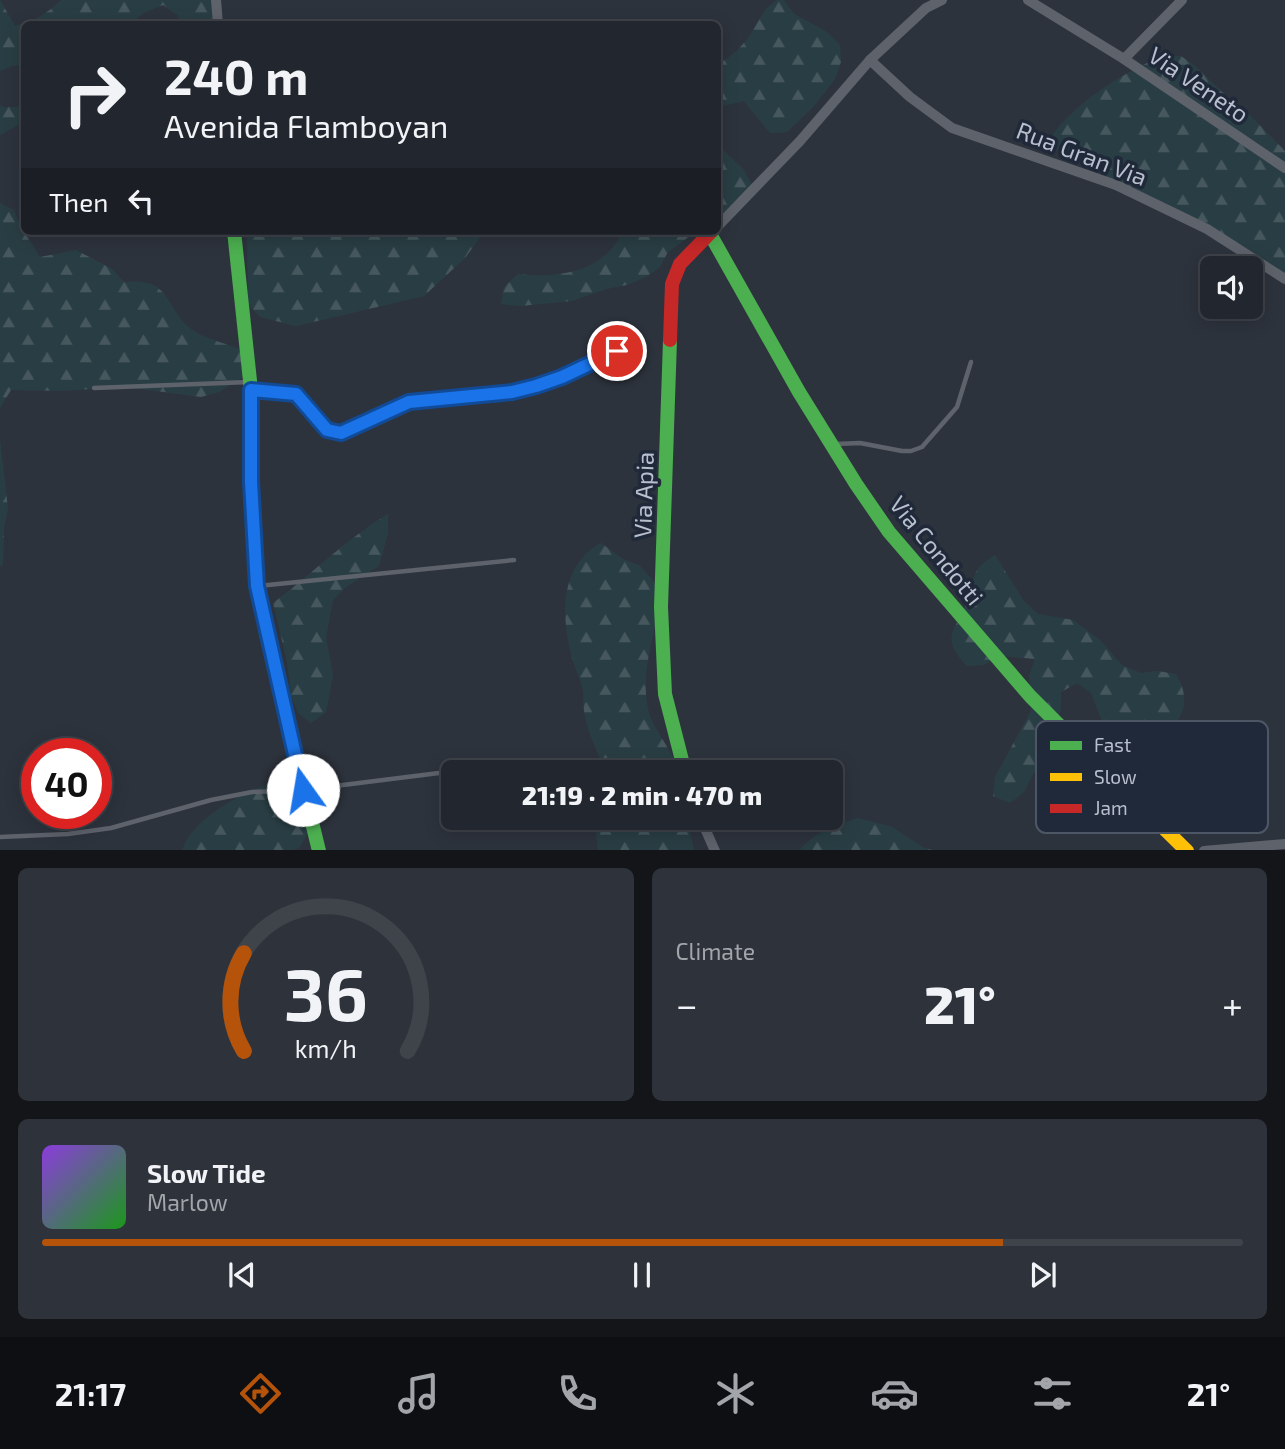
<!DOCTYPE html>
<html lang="en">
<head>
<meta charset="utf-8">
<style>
	:root { --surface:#22262e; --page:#2e323a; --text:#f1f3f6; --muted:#a2a5aa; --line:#3f434a; --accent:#b45309 }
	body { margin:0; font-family:"Exo 2",sans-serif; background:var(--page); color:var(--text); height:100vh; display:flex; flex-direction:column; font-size:26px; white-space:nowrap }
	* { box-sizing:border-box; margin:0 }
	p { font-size:23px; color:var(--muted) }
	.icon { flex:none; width:38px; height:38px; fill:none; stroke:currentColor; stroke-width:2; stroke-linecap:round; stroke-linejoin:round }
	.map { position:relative; height:850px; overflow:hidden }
	.details { display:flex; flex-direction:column; gap:18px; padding:18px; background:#131519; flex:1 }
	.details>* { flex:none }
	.hud { position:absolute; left:21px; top:21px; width:700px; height:214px; border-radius:10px; box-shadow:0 4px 18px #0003,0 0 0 2px var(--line); background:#22262e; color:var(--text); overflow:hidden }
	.fabs { position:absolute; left:1200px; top:256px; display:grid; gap:14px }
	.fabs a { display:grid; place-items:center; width:63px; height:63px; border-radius:10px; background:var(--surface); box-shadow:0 4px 18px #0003,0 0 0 2px var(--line); font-size:35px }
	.speed { position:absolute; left:21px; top:738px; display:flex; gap:14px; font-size:35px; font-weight:700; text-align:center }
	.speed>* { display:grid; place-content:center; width:91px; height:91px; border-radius:50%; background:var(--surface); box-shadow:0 4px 18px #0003,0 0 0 2px var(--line); line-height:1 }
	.speed .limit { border:10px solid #d22; background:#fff; color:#111 }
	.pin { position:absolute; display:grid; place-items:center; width:60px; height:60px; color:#fff; margin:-30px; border:4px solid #fff; border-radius:50%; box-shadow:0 2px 7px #0007 }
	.me { position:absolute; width:77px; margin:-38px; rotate:347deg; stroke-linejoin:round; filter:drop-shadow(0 0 5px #0008) }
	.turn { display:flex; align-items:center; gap:24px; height:147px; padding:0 28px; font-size:32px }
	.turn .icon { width:91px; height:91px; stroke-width:2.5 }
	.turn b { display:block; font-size:49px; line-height:60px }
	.then { display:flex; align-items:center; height:66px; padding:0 28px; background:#0003; gap:14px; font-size:26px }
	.big { font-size:52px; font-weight:800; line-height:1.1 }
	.details .tile { flex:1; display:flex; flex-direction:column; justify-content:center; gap:10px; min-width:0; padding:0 24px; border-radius:10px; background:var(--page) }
	.details .dial { align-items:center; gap:0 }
	.dial svg { height:182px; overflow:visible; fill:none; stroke:var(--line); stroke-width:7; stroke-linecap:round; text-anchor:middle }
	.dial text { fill:var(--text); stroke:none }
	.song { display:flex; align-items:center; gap:21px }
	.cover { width:84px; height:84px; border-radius:10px; background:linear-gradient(135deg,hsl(270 70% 55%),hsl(120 70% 35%)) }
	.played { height:7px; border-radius:4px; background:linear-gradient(90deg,var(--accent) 80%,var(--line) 80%) }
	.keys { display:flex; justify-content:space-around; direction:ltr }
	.heat { display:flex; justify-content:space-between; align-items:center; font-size:38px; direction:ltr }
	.details .tiles { flex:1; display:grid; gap:18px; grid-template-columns:1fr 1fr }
	.tile:last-child { grid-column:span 2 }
	.trip { position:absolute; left:441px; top:760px; width:402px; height:70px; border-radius:10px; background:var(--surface); box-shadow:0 4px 18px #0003,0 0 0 2px var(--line); font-weight:800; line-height:70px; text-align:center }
	.dock { display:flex; height:112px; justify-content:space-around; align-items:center; background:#0e0f12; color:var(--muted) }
	.dock .icon { width:49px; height:49px }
	.dock .on { color:var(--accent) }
	.dock b { font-size:32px; color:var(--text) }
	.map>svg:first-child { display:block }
	.forest { fill:url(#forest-firs) }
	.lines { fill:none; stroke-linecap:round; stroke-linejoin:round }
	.lane { stroke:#5e626b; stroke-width:4.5 }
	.street { stroke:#5e626b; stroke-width:10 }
	.fast { stroke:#4caf50; stroke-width:14 }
	.slow { stroke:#ffc107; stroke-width:14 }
	.jam { stroke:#c62828; stroke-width:14 }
	.route-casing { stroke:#114b97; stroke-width:18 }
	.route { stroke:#1a73e8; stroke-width:12 }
	.labels { text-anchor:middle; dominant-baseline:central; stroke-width:7; stroke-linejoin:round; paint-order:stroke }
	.street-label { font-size:24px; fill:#b8bfcd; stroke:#1f2939 }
	.key { fill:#1f2939; stroke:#4d5665; stroke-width:2 }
	.key-label { font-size:19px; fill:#b8bfcd }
</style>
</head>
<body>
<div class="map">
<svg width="1285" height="851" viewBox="0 0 1285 851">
	<defs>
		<pattern id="forest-firs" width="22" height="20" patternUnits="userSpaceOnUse" patternTransform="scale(1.75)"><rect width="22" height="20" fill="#293e44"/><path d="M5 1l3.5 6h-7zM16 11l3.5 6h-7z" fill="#46585e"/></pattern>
	</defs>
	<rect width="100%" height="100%" fill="#2d333d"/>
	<g class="forest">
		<path d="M0,0L15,26C34,21 47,14 61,0H216L224,24H182L177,15L163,5L144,13L129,24H24V65L12,66L0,71Z"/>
		<path d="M777,0H784L794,14L827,32L840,45L841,62L835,79L814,106L787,132L770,133L744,101L718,107V64C731,57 742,47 750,35C760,20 761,11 777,0Z"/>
		<path d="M1163,56H1181L1195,66L1222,92L1239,104L1285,151V282L1156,204L1046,144C1068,107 1123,72 1163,56Z"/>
		<path d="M0,105L3,107H24V122L0,135Z"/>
		<path d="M718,145L743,169L752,185L746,201L718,217Z"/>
		<path d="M0,203L14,210L21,227L40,257L76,250L112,269L124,282C173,277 163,307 191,329C205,340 230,343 247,353L252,371L219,392L201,397L126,387L59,391L11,390L0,408Z"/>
		<path d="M247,231H365L380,235L390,231H485L465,258L424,296L296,326L260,317L248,304Z"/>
		<path d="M622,231H697L668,252L659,268L644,278L627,285L606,289L572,301L520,306L501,304L504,287L518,274C556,279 607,272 622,231Z"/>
		<path d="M0,440L8,508L4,528L3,565L0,566Z"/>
		<path d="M388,514V533L379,566L346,587L333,600L326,638L333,675L326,712L311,723L298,713L291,696L287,662L273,603C312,574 346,539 388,514Z"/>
		<path d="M601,543L623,559L639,565L652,579L662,597C655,633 640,671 648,709C652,729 673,750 679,772H607C598,754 587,731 584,711C583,704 584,697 583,690C580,677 574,666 571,654C561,614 560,565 601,543Z"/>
		<path d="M995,555L1024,601L1038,614L1073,620L1100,640L1122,665L1141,673L1158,671L1176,674C1182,685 1185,692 1184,705C1183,719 1144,770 1133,782C1125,790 1093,812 1082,812C1069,811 1063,805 1055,796L1058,779C1083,765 1095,756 1105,729L1091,693L1077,683L1061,692V710L1045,742L1043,761L1033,774L1024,792L1010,803L993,796L995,777L1031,711L1029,676L1035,659L1000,656L984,665L967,666C938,636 957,630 968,599C977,574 970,570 995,555Z"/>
		<path d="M284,781L304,812L308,833L299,848L293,850L182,851C191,818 252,785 284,781Z"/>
		<path d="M598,817H687L694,850H598L596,835Z"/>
		<path d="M858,818L892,827L924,848L932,850H800C813,833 837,824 858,818Z"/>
	</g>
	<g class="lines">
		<g class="lane">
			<path d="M94,388L249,382"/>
			<path d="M836,444L860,443L902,451H911L922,447L957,407L971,362"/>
			<path d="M258,586L514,560"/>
			<path d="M0,837L68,834L111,828L211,800L252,792L303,790L503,765"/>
		</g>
		<g class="street">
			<path d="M216,0L218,24"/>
			<path d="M1028,0L1124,59L1285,168"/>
			<path d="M1124,59L1182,0"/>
			<path d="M870,60L910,97L952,128L1116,185L1207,229L1285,279"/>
			<path d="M718,226L800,141L870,60L926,8L942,0"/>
			<path d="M251,390L296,394L328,430L341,433L409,402L512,392L536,386L562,377L617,351"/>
			<path d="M700,817L715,851"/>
			<path d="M1204,851L1285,844"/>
		</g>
		<g class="fast">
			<path d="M234,231L251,390V482L257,586L266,633L319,851"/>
			<path d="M710,234L799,392L856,484L889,532L1030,696L1072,738"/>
			<path d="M670,340L661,607L665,694L685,772"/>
		</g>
		<path class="slow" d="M1072,738L1187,851"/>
		<path class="jam" d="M670,340L672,284L680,264L712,231"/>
	</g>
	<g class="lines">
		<g class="route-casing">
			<path id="route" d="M303,790L257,586L251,482V390L296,394L327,430L341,433L409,402L512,392L536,386L562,377L617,351"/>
		</g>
		<use href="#route" class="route"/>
	</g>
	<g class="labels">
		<g class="street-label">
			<text transform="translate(1199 84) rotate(34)">Via Veneto</text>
			<text transform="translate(1082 153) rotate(21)">Rua Gran Via</text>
			<text transform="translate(643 495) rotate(-88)">Via Apia</text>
			<text transform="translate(937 550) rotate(51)">Via Condotti</text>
		</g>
	</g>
	<rect x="1036" y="721" width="232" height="112" rx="10" class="key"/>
	<rect x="1050" y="741" width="32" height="9" fill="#4caf50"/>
	<rect x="1050" y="773" width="32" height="8" fill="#ffc107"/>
	<rect x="1050" y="804" width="32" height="9" fill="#c62828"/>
	<g class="key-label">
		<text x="1094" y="752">Fast</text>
		<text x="1094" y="784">Slow</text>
		<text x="1094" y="815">Jam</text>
	</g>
</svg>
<div class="fabs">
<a><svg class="icon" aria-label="sound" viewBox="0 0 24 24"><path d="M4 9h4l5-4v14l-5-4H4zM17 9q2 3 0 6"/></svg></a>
</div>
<div class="speed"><div class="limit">40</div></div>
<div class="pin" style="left:617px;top:351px;background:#d93025"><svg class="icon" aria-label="arrive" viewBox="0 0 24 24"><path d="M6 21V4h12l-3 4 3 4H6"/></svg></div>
<svg class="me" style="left:303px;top:790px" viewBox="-20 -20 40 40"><circle r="19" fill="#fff"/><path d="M0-13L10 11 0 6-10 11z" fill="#1a73e8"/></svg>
<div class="trip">21:19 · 2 min · 470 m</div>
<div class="hud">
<div class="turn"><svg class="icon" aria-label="right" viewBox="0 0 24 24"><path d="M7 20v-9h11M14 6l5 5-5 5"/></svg><div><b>240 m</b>Avenida Flamboyan</div></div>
<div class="then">Then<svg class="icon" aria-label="left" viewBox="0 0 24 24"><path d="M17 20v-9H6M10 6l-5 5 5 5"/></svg></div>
</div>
</div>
<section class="details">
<div class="tiles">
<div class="tile dial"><svg viewBox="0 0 100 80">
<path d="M14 69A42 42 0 1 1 86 69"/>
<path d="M14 69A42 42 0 0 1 14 26" stroke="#b45309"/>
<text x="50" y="56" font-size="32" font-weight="700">36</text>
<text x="50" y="72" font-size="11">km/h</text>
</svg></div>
<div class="tile"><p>Climate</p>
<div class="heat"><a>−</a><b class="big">21°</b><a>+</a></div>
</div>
<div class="tile">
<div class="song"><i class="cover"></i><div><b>Slow Tide</b><p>Marlow</p></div></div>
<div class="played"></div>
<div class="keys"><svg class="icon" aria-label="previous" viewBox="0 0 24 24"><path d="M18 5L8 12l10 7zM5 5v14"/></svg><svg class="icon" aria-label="pause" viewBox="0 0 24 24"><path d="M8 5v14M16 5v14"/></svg><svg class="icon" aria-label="next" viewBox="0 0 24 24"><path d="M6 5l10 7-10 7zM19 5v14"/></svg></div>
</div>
</div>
</section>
<nav class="dock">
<b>21:17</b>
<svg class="icon on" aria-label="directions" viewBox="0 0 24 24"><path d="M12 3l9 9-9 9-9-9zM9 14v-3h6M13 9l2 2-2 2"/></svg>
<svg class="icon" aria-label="music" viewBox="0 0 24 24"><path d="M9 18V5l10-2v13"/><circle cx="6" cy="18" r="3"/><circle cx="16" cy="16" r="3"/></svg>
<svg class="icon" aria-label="phone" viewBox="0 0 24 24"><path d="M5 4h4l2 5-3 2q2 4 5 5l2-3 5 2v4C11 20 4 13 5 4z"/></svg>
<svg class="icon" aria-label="climate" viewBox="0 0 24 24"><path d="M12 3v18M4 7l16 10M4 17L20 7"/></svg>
<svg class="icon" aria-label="car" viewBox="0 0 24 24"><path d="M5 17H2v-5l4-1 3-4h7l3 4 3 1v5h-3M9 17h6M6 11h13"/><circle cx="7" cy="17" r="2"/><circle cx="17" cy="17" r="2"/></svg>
<svg class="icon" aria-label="filters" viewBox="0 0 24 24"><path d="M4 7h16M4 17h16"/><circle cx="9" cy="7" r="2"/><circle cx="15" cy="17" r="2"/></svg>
<b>21°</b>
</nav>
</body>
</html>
